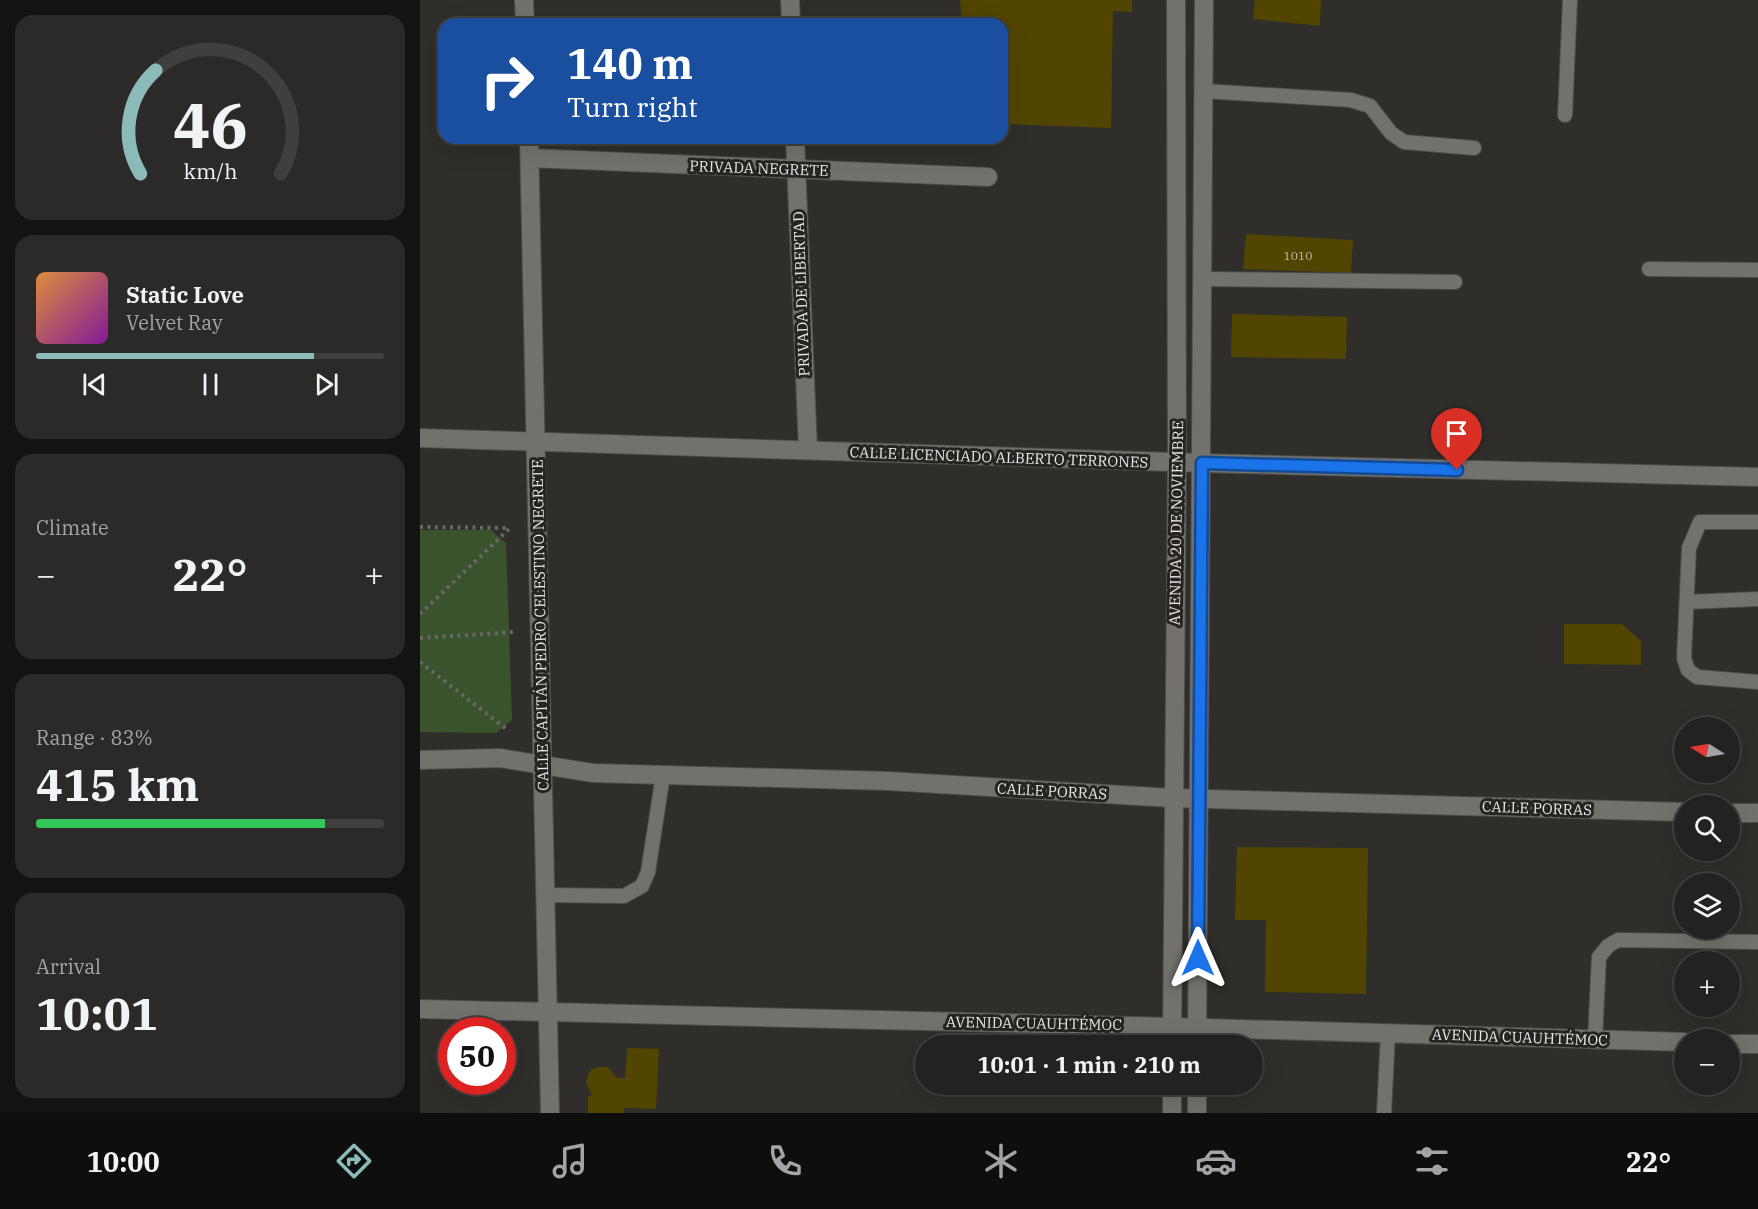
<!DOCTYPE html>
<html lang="en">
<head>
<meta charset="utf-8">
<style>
	:root { --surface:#232220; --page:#2b2a29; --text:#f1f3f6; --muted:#a3a4a5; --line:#403f3e; --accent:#8bbbb9 }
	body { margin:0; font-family:"IBM Plex Serif",serif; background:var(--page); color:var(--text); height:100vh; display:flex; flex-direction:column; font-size:22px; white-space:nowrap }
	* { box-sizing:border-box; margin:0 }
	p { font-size:20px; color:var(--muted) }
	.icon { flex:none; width:33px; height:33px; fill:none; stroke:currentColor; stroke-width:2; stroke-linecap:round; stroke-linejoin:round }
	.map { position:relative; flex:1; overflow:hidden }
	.drawer { display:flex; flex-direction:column; gap:15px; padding:15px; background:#131312; width:420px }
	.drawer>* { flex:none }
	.banner { position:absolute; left:18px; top:18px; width:570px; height:126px; border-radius:18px; box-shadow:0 6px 24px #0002,0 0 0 2px var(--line); background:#1a4fa0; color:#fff; overflow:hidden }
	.needle { width:39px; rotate:281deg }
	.buttons { position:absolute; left:1254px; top:717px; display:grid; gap:12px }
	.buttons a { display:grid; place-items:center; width:66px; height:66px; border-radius:50%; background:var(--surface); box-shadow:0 6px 24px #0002,0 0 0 2px var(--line); font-size:30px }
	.speed { position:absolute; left:18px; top:1017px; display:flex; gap:12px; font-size:30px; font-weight:700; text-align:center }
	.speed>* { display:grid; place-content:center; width:78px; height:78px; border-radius:50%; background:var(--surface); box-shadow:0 6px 24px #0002,0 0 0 2px var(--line); line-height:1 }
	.speed .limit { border:9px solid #d22; background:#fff; color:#111 }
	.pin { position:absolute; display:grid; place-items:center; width:51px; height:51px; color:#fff; margin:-62px -26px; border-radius:50% 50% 50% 0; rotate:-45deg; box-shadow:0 0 6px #0007 }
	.pin .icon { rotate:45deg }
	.me { position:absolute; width:66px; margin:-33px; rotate:0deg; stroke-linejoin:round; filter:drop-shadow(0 0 4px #0008) }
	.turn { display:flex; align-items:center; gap:21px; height:126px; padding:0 30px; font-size:27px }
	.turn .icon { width:78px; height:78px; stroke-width:2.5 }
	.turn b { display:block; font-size:42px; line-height:51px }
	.big { font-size:45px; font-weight:700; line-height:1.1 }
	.drawer .widget { flex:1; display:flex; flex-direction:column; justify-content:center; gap:9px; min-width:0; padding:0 21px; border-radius:18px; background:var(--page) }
	.drawer .dial { align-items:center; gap:0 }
	.dial svg { height:156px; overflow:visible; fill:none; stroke:var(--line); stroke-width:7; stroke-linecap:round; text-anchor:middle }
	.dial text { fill:var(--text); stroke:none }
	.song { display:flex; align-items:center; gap:18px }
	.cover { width:72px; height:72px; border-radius:9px; background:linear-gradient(135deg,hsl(30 70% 55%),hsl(290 70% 35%)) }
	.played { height:6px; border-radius:3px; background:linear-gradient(90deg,var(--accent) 80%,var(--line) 80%) }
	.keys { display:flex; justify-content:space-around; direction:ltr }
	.heat { display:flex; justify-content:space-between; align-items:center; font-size:33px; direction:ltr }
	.charge { height:9px; border-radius:4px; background:linear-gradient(90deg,#34c759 83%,var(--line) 0) }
	.trip { position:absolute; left:495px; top:1035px; width:348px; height:60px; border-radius:30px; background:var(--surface); box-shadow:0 6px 24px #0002,0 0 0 2px var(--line); font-weight:700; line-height:60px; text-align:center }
	.menu { display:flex; height:96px; justify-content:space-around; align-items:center; background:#0e0e0d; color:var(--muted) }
	.menu .icon { width:42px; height:42px }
	.menu .current { color:var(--accent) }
	.menu b { font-size:27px; color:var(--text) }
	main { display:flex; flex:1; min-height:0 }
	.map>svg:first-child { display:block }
	.green { fill:#39532c }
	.building { fill:#524502 }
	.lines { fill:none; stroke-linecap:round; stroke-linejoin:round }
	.lane-casing { stroke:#4e4d4a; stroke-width:16 }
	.street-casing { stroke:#4e4d4a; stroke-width:20 }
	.secondary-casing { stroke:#4e4d4a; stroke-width:20 }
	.path { stroke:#696865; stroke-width:4; stroke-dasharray:3 4.5; stroke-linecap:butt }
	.lane { stroke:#72716c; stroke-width:14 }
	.street { stroke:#72716c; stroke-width:18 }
	.secondary { stroke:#72716c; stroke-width:18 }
	.route-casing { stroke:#114b97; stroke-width:15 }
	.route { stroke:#1a73e8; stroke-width:10 }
	.labels { text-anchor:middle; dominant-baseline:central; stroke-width:6; stroke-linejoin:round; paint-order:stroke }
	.number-label { font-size:12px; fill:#c3bfad }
	.street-label { font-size:15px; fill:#e9e8e6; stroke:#252421 }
</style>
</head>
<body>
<main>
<section class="drawer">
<div class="widget dial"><svg viewBox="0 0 100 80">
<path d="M14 69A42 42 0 1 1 86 69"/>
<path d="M14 69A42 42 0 0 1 22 16" stroke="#8bbbb9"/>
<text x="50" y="56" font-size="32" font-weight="700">46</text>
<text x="50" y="72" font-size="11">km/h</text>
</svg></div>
<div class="widget">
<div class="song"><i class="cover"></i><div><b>Static Love</b><p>Velvet Ray</p></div></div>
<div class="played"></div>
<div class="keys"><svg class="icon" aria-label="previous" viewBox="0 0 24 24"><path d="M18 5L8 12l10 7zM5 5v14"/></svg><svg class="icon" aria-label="pause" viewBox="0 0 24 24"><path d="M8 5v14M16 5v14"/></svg><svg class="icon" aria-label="next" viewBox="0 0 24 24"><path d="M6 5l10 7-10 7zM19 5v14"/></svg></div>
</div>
<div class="widget"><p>Climate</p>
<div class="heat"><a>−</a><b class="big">22°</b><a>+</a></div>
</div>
<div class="widget"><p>Range · 83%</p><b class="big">415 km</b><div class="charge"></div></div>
<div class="widget"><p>Arrival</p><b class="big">10:01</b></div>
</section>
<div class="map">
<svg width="1338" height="1113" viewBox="0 0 1338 1113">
	<rect width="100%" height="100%" fill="#2f2e2a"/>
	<path class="green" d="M0,530H71L86,543L92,720L76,733L0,732Z"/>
	<g class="building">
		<path d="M540,0H712V12L693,11L691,128L582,124V24H542Z"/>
		<path d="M835,0H901L900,26L833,19Z"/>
		<path d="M826,234L933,240L931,273L823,269Z"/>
		<path d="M812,314L927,317L926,359L811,357Z"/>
		<path d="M1144,624H1202L1221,641V665L1144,664Z"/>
		<path d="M817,847L948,848L946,994L845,992L846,920H815Z"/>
		<path d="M207,1048L239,1049L236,1109L204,1108V1113H168V1096H172L166,1082L170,1071L176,1067H188L197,1078H205Z"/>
	</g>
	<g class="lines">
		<g class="lane-casing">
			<g id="lane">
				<path d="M783,91L931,100L950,106L971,133L984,142L1054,148"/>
				<path d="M1145,115L1150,0"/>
				<path d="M1229,269L1338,270"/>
				<path d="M783,279L1035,282"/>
				<path d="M1338,522H1280L1269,548L1264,658L1268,670L1277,677L1338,682"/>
				<path d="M1267,602L1338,599"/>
				<path d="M126,895L204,896L222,886L228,872L243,775"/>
				<path d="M1175,1040L1179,957L1188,946L1198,940L1338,942"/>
				<path d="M964,1113L968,1033"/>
			</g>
		</g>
		<g class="street-casing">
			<g id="street">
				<path d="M370,0L371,24"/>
				<path d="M375,138L388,450"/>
				<path d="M110,158L568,177"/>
				<path d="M0,438L782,463L1338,477"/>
				<path d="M0,760L80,758L173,773L468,781L752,798L1264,812"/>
				<path d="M1310,813H1338"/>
			</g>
		</g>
		<g class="secondary-casing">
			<g id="secondary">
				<path d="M104,0L105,24"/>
				<path d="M109,138L130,1113"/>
				<path d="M0,1009L752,1027L1264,1042"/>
				<path d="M1310,1044H1338"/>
				<path d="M752,1046L757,462L756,0"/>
				<path d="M777,1046L784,0"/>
				<path d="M752,1113V1084"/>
				<path d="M777,1113V1084"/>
			</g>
		</g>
		<g class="path">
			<path d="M0,527L89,528"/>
			<path d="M0,614L90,528"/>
			<path d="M0,638L94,632"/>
			<path d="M0,662L89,731"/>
		</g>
		<use href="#lane" class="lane"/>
		<use href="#street" class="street"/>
		<use href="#secondary" class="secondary"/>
	</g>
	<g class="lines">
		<g class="route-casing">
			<path id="route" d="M778,958L782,463L1037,470"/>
		</g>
		<use href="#route" class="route"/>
	</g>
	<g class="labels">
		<g class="number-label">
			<text x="878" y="255">1010</text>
		</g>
		<g class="street-label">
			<text transform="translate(339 168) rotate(2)">PRIVADA NEGRETE</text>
			<text transform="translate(381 294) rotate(-92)">PRIVADA DE LIBERTAD</text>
			<text transform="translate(579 457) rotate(2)">CALLE LICENCIADO ALBERTO TERRONES</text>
			<text transform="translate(756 523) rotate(-89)">AVENIDA 20 DE NOVIEMBRE</text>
			<text transform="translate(120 625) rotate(-91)">CALLE CAPITÁN PEDRO CELESTINO NEGRETE</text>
			<text transform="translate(632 791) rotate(3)">CALLE PORRAS</text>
			<text transform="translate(1117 808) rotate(2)">CALLE PORRAS</text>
			<text transform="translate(614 1023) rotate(1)">AVENIDA CUAUHTÉMOC</text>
			<text transform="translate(1100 1037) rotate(2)">AVENIDA CUAUHTÉMOC</text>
		</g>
	</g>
</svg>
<div class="buttons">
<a><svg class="needle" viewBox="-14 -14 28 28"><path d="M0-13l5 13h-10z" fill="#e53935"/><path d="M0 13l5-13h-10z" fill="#a3a4a5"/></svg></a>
<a><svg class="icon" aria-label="search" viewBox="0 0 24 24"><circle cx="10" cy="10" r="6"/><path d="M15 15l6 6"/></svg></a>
<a><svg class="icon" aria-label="layers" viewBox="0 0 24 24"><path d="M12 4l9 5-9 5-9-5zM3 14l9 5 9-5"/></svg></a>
<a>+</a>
<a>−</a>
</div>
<div class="speed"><div class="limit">50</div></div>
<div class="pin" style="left:1037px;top:470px;background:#d93025"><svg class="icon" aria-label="arrive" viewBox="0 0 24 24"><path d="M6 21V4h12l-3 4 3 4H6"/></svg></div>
<svg class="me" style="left:778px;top:958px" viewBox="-20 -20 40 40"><path d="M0-17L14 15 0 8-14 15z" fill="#1a73e8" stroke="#fff" stroke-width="4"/></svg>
<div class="trip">10:01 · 1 min · 210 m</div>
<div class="banner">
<div class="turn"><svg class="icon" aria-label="right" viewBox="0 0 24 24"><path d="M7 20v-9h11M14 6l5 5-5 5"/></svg><div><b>140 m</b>Turn right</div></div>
</div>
</div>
</main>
<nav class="menu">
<b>10:00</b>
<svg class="icon current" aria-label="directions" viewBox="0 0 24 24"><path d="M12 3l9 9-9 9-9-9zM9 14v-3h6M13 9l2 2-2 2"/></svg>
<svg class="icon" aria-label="music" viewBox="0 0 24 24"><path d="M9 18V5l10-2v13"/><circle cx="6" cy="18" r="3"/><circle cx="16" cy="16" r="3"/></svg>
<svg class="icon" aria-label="phone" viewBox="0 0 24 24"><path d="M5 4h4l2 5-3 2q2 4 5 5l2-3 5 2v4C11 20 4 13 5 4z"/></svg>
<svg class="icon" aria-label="climate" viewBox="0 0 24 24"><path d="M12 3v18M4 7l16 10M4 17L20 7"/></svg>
<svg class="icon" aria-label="car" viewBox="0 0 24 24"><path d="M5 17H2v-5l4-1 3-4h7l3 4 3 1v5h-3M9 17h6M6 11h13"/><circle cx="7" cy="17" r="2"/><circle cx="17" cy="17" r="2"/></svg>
<svg class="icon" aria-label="filters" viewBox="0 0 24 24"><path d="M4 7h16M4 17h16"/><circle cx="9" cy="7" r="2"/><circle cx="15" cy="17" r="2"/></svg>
<b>22°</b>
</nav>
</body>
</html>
